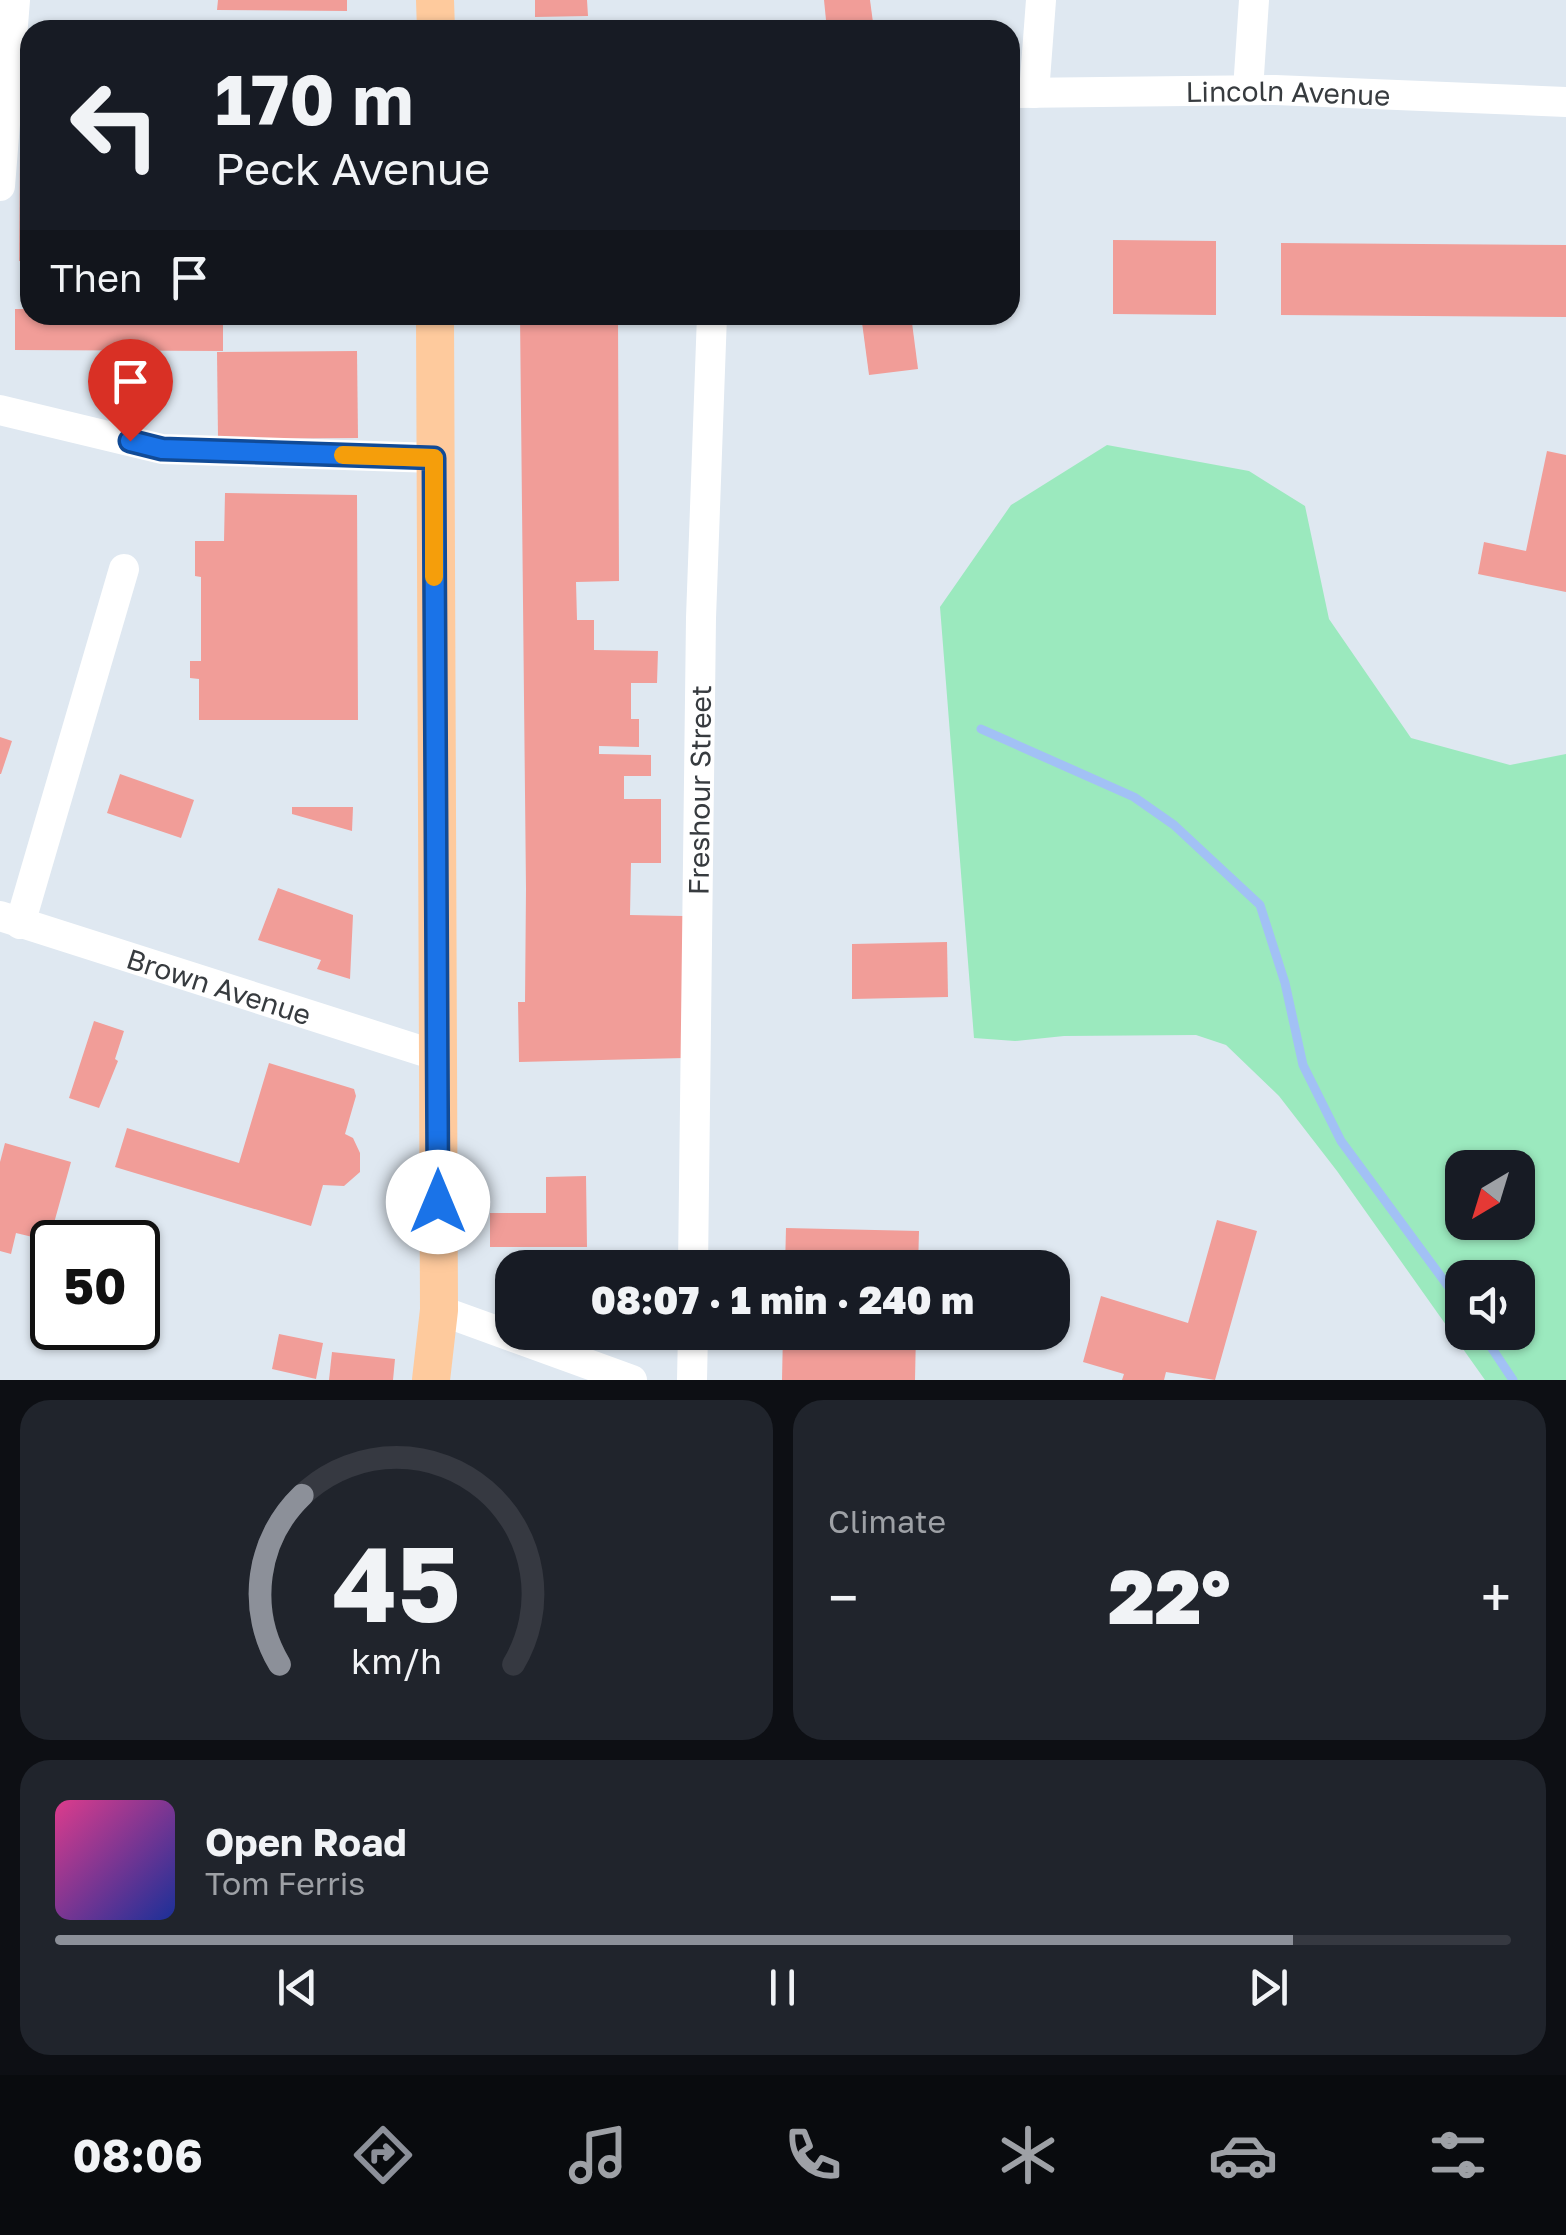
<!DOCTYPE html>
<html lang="en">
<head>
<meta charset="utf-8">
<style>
	:root { --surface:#171b24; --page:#20242c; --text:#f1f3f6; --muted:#9ea1a6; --line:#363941; --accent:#8c9099 }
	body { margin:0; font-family:"Golos Text",sans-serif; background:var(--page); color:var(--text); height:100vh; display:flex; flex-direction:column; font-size:38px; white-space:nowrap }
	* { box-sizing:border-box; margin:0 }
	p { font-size:32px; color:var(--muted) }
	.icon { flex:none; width:55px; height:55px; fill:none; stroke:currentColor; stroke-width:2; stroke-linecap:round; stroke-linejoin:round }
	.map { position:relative; height:1380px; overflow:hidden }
	.sheet { display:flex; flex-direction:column; gap:20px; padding:20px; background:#0d0f14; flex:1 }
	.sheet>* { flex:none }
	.banner { position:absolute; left:20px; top:20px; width:1000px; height:305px; border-radius:30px; box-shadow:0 2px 8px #0004; background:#171b24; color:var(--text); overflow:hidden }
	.needle { width:65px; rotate:218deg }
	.buttons { position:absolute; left:1445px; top:1150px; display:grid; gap:20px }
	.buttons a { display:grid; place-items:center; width:90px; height:90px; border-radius:20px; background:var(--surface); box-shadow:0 2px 8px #0004; font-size:50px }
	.speed { position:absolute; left:30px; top:1220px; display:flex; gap:20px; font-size:50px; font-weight:700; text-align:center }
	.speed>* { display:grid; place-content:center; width:130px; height:130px; border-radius:50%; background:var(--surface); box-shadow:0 2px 8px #0004; line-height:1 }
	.speed .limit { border:5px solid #111; border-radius:15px; background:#fff; color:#111 }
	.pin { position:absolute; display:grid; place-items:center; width:85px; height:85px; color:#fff; margin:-102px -42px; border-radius:50% 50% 50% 0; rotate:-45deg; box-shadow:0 0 10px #0007 }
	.pin .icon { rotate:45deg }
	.me { position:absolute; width:110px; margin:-55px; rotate:0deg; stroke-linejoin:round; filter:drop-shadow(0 0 8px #0008) }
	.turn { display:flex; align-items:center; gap:35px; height:210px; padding:0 30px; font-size:45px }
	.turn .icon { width:130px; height:130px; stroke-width:2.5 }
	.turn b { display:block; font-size:70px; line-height:85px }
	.then { display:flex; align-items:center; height:95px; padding:0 30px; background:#0003; gap:20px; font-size:38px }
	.big { font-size:75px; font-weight:800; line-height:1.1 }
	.sheet .tile { flex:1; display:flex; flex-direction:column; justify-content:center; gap:15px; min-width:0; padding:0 35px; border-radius:30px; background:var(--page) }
	.sheet .dial { align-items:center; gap:0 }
	.dial svg { height:260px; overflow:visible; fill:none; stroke:var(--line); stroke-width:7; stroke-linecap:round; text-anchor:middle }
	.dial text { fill:var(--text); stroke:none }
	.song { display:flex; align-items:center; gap:30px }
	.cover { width:120px; height:120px; border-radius:15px; background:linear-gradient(135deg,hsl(330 70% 55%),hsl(230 70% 35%)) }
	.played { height:10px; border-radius:5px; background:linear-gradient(90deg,var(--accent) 85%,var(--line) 85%) }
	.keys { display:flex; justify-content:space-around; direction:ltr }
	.heat { display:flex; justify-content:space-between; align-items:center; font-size:55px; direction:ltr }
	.sheet .tiles { flex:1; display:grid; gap:20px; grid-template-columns:1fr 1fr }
	.tile:last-child { grid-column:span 2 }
	.trip { position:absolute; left:495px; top:1250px; width:575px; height:100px; border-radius:30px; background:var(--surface); box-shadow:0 2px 8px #0004; font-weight:800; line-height:100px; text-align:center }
	.tab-bar { display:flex; height:160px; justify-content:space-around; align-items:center; background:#090b0e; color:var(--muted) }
	.tab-bar .icon { width:70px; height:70px }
	.tab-bar .on { color:var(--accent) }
	.tab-bar b { font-size:45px; color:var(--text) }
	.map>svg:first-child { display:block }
	.green { fill:#9be9be; fill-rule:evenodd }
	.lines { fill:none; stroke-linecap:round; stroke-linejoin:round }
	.stream { stroke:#a2c1f5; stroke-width:9 }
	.building { fill:#f19d98 }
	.minor { stroke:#fff; stroke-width:30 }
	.major { stroke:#feca9d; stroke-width:38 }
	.route-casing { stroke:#114b97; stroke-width:25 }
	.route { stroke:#1a73e8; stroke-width:18 }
	.slow { stroke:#f59e0b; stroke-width:18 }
	.labels { text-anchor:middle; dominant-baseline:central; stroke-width:10; stroke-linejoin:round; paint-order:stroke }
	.street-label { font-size:28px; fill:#373b3f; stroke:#dfe8f1 }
</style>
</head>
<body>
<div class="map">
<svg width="1566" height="1380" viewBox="0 0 1566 1380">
	<rect width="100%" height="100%" fill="#dfe8f1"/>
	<path class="green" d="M1107,445L1249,471L1305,506L1329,619L1411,738L1510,765L1566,754V1380H1485L1337,1171L1279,1096L1226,1045L1196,1035L1064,1036L1015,1041L974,1038L940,607L1011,505ZM1462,1168H1518V1222H1462ZM1462,1278H1518V1332H1462Z"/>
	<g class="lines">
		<g class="stream">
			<path d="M981,729L1134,797L1174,825L1260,905L1285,983L1303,1065L1341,1141L1462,1305"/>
			<path d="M1481,1332L1513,1380"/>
		</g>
	</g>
	<g class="building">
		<path d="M218,0H347V11L217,10Z"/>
		<path d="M535,0H587L588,16L535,17Z"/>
		<path d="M824,0H870L874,30H827Z"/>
		<path d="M20,149H30V262L19,261Z"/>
		<path d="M1113,240L1216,241V315L1113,314Z"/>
		<path d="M1281,243L1566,245V317L1281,315Z"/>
		<path d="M15,309H30V315H223V351L15,350Z"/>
		<path d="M520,315H618L619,581L576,582L577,620H594V650L658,651L657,683H631V719H639V747L599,746V754L651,755V776H624V799H661V863H631L630,915L683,916L684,1058L519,1062L518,1002H525L526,889Z"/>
		<path d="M861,315H911L918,369L869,375Z"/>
		<path d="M357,351L358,438L218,439L217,352Z"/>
		<path d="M1547,451L1566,455V592L1478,574L1484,542L1526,551Z"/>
		<path d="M225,493L357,495L358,720H199V679L190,678V661H201V577L195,576V541H224Z"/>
		<path d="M0,737L12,741L1,774H0Z"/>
		<path d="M120,774L194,800L181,838L107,813Z"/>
		<path d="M292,807H353L352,831L292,814Z"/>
		<path d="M278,888L353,915L350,979L317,969L321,960L258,940Z"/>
		<path d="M947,942L948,997L852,999V944Z"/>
		<path d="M94,1021L124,1031L115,1059L118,1061L99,1108L69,1098Z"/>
		<path d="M269,1063L354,1089L356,1096L345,1134L353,1138L360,1153V1172L344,1186L323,1185L311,1226L115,1167L127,1128L239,1163Z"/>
		<path d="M5,1143L71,1162L49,1241L16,1233L11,1254L0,1251V1162Z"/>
		<path d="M586,1176L587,1247H490V1213H546V1177Z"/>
		<path d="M1217,1220L1257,1231L1215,1380L1166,1372L1164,1380H1122L1124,1374L1083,1362L1101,1296L1188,1323Z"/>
		<path d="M786,1228L919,1231L918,1268H785Z"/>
		<path d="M783,1332H916L915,1380H782Z"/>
		<path d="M279,1334L323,1343L316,1379L272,1369Z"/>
		<path d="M332,1352L395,1359L393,1380H329Z"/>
	</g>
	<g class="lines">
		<g class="minor">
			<path d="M1248,90L1254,0"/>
			<path id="s1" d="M1010,93L1275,90L1566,102"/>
			<path d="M1034,93L1041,0"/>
			<path d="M0,186L15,0"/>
			<path d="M0,410L162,449L434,458"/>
			<path id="s2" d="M0,916L438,1056"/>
			<path d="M20,924L124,569"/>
			<path id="s3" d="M693,1268L701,618L712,315"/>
			<path d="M439,1310L632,1380"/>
			<path d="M692,1380L693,1332"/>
		</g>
		<g class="major">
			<path d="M435,0L436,30"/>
			<path d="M431,1380L439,1310L435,315"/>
		</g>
	</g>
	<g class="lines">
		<g class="route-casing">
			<path id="route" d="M130,441L162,449L434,458L438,1202"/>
		</g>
		<use href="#route" class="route"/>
		<path class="slow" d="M343,455L434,458V577"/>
	</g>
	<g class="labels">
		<g class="street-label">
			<text stroke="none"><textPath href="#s1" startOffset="278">Lincoln Avenue</textPath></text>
			<text stroke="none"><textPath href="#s3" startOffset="478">Freshour Street</textPath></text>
			<text stroke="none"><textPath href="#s2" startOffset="230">Brown Avenue</textPath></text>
		</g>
	</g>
</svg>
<div class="buttons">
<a><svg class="needle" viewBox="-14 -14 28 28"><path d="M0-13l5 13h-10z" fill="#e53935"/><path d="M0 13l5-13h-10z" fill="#9ea1a6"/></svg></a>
<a><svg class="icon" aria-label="sound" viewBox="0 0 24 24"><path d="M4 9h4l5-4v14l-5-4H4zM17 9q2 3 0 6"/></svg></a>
</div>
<div class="speed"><div class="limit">50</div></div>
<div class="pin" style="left:130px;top:441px;background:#d93025"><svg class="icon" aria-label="arrive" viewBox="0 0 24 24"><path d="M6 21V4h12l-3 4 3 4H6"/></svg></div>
<svg class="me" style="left:438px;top:1202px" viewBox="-20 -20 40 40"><circle r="19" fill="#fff"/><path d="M0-13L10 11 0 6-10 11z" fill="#1a73e8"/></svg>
<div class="trip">08:07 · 1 min · 240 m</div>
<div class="banner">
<div class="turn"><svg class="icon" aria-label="left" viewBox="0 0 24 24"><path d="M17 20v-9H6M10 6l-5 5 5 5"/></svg><div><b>170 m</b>Peck Avenue</div></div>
<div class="then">Then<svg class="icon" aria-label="arrive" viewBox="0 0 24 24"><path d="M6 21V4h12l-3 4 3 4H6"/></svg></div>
</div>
</div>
<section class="sheet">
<div class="tiles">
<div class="tile dial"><svg viewBox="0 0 100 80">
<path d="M14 69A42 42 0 1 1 86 69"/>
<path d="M14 69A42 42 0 0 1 21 17" stroke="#8c9099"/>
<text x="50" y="56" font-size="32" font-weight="700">45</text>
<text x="50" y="72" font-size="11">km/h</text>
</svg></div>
<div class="tile"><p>Climate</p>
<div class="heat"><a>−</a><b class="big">22°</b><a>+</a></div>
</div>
<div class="tile">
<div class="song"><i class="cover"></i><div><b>Open Road</b><p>Tom Ferris</p></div></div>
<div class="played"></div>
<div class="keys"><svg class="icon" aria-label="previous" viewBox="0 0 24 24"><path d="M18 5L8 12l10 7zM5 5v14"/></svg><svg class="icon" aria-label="pause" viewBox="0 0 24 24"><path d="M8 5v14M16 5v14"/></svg><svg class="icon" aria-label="next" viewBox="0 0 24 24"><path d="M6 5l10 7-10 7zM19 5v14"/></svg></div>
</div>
</div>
</section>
<nav class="tab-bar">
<b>08:06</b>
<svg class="icon on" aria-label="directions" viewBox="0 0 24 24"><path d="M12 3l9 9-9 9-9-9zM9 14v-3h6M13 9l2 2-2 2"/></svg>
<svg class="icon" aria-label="music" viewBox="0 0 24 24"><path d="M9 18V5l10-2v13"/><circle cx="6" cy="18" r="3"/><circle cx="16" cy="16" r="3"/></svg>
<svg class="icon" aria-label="phone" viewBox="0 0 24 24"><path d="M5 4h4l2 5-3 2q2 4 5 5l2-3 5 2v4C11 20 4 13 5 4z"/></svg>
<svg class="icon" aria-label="climate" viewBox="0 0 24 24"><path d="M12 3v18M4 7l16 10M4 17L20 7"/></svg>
<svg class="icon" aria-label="car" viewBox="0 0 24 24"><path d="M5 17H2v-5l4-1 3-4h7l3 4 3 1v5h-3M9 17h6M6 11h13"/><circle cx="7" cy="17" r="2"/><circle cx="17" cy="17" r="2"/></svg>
<svg class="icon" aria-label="filters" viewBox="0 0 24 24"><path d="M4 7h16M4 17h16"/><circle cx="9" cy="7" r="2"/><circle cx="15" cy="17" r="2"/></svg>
</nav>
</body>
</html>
